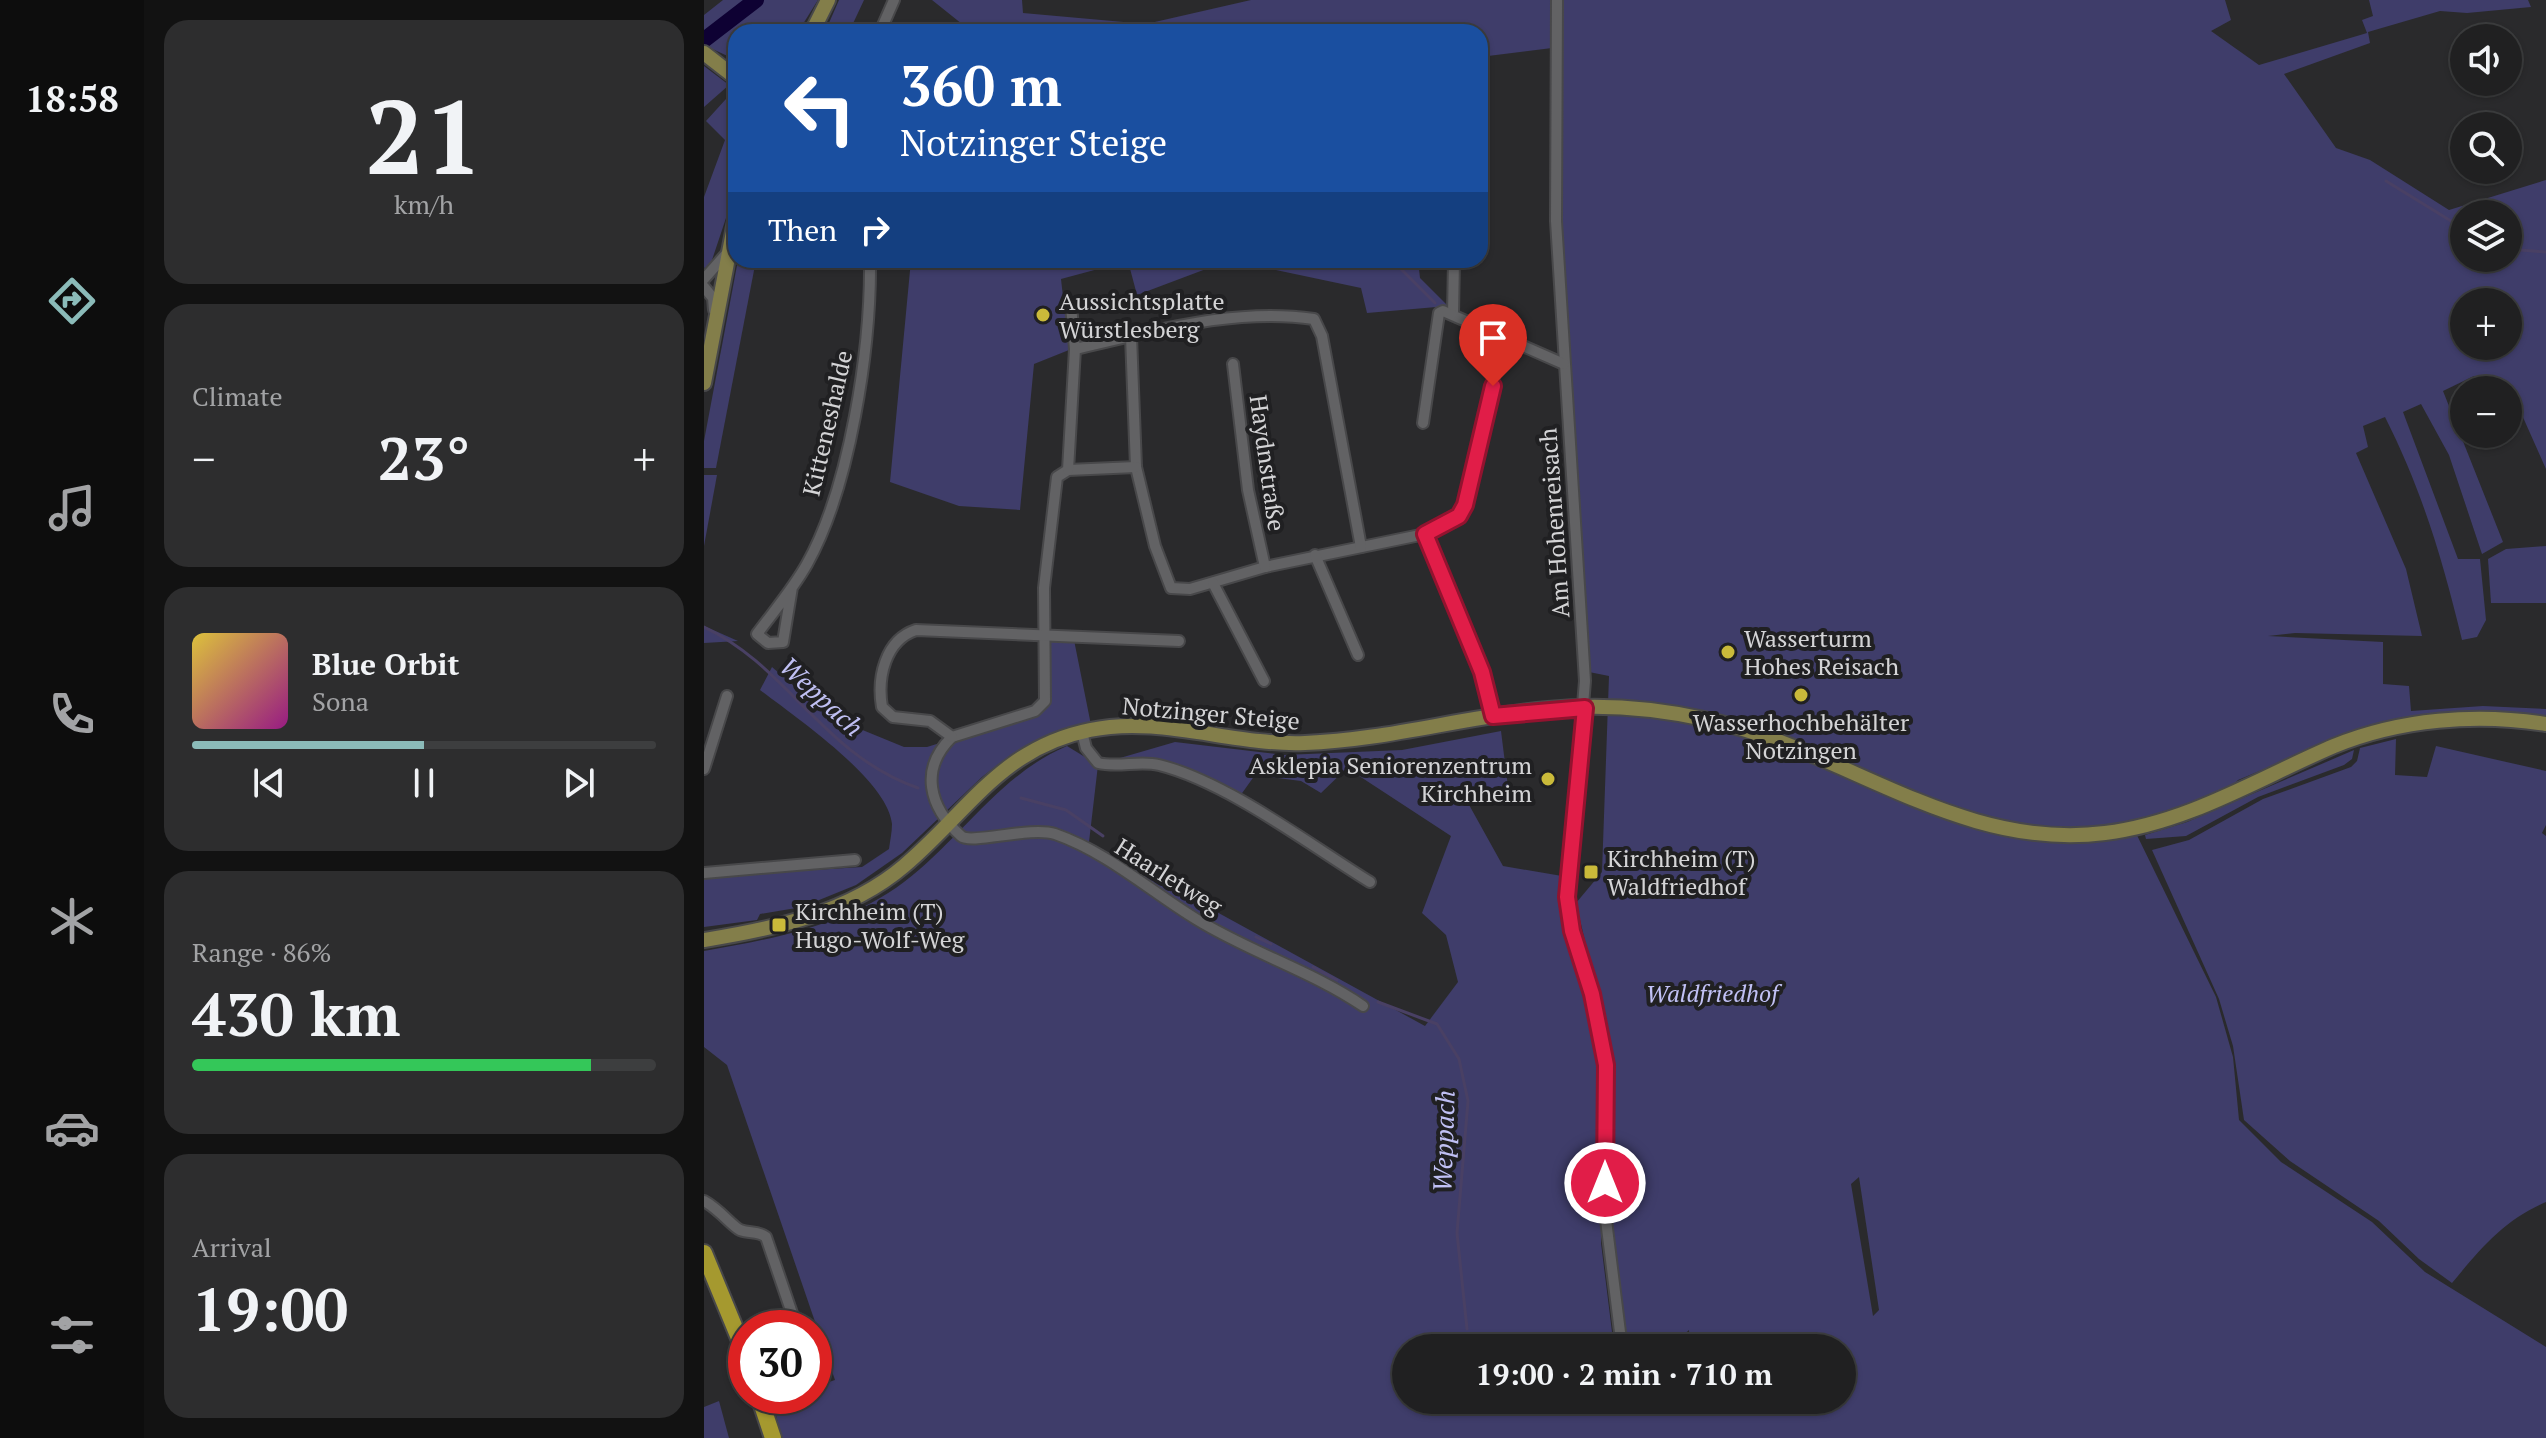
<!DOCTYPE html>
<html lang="en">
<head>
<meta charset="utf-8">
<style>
	:root { --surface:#202021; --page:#2d2d2e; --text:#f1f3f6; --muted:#a2a3a5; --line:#3d3e3f; --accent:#8bbbb9 }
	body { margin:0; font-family:"PT Serif",serif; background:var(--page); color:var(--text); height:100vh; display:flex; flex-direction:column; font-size:30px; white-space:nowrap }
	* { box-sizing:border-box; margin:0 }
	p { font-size:26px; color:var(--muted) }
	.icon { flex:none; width:44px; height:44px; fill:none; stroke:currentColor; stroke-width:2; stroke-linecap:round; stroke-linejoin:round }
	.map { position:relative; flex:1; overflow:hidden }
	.side { display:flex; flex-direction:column; gap:20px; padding:20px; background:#121212; width:560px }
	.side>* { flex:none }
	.banner { position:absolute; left:24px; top:24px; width:760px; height:244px; border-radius:24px; box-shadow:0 2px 6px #0004,0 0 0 2px var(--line); background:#1a4fa0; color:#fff; overflow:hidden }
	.fabs { position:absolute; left:1746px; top:24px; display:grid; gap:16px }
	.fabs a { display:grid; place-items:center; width:72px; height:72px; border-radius:50%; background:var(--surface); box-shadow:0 2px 6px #0004,0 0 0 2px var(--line); font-size:40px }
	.speed { position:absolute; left:24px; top:1310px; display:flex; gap:16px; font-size:40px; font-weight:700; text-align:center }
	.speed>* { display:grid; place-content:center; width:104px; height:104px; border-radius:50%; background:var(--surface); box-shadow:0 2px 6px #0004,0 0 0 2px var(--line); line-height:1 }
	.speed .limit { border:12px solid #d22; background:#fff; color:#111 }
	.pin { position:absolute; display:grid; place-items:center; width:68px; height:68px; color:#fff; margin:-82px -34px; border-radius:50% 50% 50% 0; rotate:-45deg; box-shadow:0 0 8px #0007 }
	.pin .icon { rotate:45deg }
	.me { position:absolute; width:88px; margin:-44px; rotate:0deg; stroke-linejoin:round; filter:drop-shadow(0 0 6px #0008) }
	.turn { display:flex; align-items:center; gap:28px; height:168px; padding:0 40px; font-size:36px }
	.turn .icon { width:104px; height:104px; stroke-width:2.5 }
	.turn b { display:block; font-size:56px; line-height:68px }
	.then { display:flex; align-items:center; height:76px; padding:0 40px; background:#0003; gap:16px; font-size:30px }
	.big { font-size:60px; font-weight:700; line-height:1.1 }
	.side .widget { flex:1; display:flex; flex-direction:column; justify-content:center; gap:12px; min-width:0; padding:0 28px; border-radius:24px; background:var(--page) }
	.side .dial { align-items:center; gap:0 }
	.dial b { font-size:104px; line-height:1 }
	.song { display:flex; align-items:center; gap:24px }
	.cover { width:96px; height:96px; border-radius:12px; background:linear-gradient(135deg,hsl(50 70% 55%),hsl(310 70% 35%)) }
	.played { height:8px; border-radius:4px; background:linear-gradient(90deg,var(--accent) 50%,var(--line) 50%) }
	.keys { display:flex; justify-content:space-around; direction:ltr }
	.heat { display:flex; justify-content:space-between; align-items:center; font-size:44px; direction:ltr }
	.charge { height:12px; border-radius:6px; background:linear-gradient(90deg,#34c759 86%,var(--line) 0) }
	.trip { position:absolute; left:688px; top:1334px; width:464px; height:80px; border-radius:40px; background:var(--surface); box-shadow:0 2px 6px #0004,0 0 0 2px var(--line); font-weight:700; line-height:80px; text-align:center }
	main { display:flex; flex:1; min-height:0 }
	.dock { display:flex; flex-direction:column; width:144px; justify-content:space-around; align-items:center; background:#0d0d0d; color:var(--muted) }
	.dock .icon { width:56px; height:56px }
	.dock .active { color:var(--accent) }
	.dock b { font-size:36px; color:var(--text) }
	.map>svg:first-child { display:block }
	.green { fill:#3f3d6a; fill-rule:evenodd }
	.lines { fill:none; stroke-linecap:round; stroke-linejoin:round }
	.stream { stroke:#494064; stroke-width:3 }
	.river { stroke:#0e0133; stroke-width:16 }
	.minor-casing { stroke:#48484a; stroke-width:14 }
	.secondary-casing { stroke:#48484a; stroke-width:18 }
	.primary-casing { stroke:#48484a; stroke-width:20 }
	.minor { stroke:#626264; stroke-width:10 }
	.secondary { stroke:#837e4a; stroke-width:14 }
	.primary { stroke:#a5992f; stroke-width:16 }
	.route-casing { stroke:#92132f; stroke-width:20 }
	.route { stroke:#e11d48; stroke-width:14 }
	.poi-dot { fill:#caba3a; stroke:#202022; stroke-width:3 }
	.labels { text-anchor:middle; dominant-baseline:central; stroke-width:8; stroke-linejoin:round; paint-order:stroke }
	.poi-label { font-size:24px; fill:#d4d4d6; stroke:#202022; text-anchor:start }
	.street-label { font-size:24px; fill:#d4d4d6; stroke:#202022 }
	.park-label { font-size:24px; font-style:italic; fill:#c1c1f5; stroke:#202022 }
	.water-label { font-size:26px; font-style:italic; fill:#c0c0f4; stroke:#202022 }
</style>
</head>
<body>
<main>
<nav class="dock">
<b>18:58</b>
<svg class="icon active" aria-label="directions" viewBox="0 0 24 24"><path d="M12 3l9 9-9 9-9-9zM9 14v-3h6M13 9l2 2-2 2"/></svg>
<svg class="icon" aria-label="music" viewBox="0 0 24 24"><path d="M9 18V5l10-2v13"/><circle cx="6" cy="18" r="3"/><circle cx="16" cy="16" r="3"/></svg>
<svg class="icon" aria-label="phone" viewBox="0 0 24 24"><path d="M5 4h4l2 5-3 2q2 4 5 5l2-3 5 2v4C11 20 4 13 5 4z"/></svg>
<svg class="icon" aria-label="climate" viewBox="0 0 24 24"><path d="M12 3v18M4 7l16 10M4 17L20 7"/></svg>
<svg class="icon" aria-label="car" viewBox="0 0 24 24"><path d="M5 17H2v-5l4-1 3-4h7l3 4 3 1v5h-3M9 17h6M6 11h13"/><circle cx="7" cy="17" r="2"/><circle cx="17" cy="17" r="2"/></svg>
<svg class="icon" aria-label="filters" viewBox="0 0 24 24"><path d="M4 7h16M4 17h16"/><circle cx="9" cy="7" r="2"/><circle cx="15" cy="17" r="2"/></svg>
</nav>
<section class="side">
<div class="widget dial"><b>21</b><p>km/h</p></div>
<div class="widget"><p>Climate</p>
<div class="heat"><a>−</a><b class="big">23°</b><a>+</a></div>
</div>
<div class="widget">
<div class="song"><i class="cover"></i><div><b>Blue Orbit</b><p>Sona</p></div></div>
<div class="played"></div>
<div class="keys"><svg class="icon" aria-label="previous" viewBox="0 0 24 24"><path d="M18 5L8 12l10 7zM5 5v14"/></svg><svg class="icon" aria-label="pause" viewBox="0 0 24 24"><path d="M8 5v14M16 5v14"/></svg><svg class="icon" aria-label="next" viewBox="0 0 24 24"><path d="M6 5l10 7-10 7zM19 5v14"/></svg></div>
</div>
<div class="widget"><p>Range · 86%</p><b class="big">430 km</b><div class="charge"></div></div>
<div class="widget"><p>Arrival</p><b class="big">19:00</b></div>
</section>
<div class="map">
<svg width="1842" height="1438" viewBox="0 0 1842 1438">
	<rect width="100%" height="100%" fill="#2a2a2c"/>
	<g class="green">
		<path d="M19,0H114L94,32H32V60L0,45V15Z"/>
		<path d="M135,0H160L145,32H121Z"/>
		<path d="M228,0H318L319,13L442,24L547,0H847L848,48L776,57V32H268Z"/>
		<path d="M858,0H1521L1527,20L1507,31L1555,65L1663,33L1658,20L1669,16L1665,0H1824L1827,7L1763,13L1736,11L1664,32L1666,43L1580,74L1632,148L1666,160L1745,210L1842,180V469L1806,388L1777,390L1770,376L1739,391L1799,542L1778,554L1745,455L1717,404L1699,412L1754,559H1776L1782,620L1773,637L1758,640C1739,561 1718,490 1681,417L1659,426L1664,447L1652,453L1702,569L1718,636L1591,633L1564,636L1679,642V684L1705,686L1707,711L1779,706L1842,709V720L1777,714L1606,750L1534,780L1525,789L1427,823L1512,997L1529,1057L1535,1120L1577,1162L1668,1222L1721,1272L1842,1347V1438H78L68,1400L110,1396V1387L131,1380L23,1065L0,1047V951C69,939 143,925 200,882C257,839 296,774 363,746L394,765L385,842L721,1026L754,982L742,935L718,913L747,836L643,768L617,793L597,781L551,775L536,796L468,765L416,758L471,742L580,755L698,750L797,731L805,795L764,803L799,866L858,876L857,908L897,1048V1243L910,1348H702V1400H1138V1348H986L985,1330L965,1348H924L907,1228L905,1042L872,903L898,872L905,676L885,672L852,224ZM1760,214H1804V258H1760ZM1760,302H1804V346H1760ZM1155,1177L1175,1310L1169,1316L1147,1184Z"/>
		<path d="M0,66L25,85L0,107Z"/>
		<path d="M32,88V188L6,266L0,268V197L21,140L2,121Z"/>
		<path d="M34,260H52L12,468H0V441Z"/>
		<path d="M207,260H714L716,278L744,306L663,313L657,288L553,266L502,269L433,295L424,261L357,279L365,350L330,364L316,510L255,506L186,482Z"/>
		<path d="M0,475H13L0,546Z"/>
		<path d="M1842,546V603H1787L1784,559L1802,549Z"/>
		<path d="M0,626L34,641L0,643Z"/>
		<path d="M343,630H368L387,725L348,734L308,754L278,777L198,853L152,885L98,907L56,914L53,920L0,927V877L158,867L185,849C186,841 188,832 188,824C184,780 90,716 56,690L68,667L105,699L139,722L200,747H223L339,711L347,687Z"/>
		<path d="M1692,739L1691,775L1723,777L1732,746L1842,771V825L1838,833L1842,836V1202C1799,1221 1778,1247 1748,1283L1715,1259L1675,1221L1586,1161L1540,1120L1529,1046L1515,999L1448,850L1485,840L1559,799L1647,767L1653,761L1656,748Z"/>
		<path d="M1650,750L1648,759L1640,765L1554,797L1482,836L1442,839L1441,835L1483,822Z"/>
		<path d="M15,1401L25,1438H0V1407Z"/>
	</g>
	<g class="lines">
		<g class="stream">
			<path d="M1682,181L1760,229"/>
			<path d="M1804,249L1842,252"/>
			<path d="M688,260L731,303"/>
			<path d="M0,627C84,666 119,755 214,788"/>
			<path d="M317,798L362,810L399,836"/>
			<path d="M443,873L475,893"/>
			<path d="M552,937L567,944"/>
			<path d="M609,967L633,980"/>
			<path d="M674,1002L733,1024L755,1059L764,1101L753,1233L763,1329"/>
		</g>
		<path class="river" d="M0,40L52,0"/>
		<g class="minor-casing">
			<g id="minor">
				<path d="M853,0L852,221L881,681L863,897L868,931L888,994L902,1065L901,1212L918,1348"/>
				<path d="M176,32L190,0"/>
				<path d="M0,279L24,252"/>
				<path d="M0,287L9,298L10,310"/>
				<path d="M367,306L371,349"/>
				<path d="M749,314L750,260"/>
				<path d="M427,336L432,467L451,546L467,588L486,589L561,567L721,534"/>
				<path d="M529,364L544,490L561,567"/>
				<path d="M719,423L735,313L739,311L860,364"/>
				<path d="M432,467L364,470L353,477L340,588L341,701L331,711L248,737C215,769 225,807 257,836C267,845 326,826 351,834C403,852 446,891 492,919C545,952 608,971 659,1006"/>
				<path d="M364,470L371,349C447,332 531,307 610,319L618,336L657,547"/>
				<path d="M611,555L654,655"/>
				<path d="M509,583L560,681"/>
				<path d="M88,587L79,642L64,643L53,634C70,611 89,589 103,564C146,487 167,348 166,260"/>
				<path d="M789,716L778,672L721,534L755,516L761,505L799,336"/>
				<path d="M378,732L382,748L394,763C415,768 435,760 455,765C523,782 606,845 666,882"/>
				<path d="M248,737L226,721L189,717L178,707C173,678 181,640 212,630L475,641"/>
				<path d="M0,769L23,696"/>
				<path d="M0,873L151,860"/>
				<path d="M0,1201C15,1209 28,1226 36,1230C46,1234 53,1230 62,1237L93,1328"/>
			</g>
		</g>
		<g class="secondary-casing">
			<g id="secondary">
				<path d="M108,32L124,0"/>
				<path d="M0,53L32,78"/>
				<path d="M0,383L32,216"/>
				<path d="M0,940C69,929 145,913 200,866C264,812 297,748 386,730C456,715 530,746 601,743C683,740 762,716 844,709C894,704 950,708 1000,719C1137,747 1254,852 1401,833C1484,823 1555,778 1630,746C1696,719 1772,713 1842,724"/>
			</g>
		</g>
		<g class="primary-casing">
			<g id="primary">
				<path d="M0,1253L42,1355"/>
				<path d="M55,1396L69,1438"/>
			</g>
		</g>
		<use href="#minor" class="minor"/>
		<use href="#secondary" class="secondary"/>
		<use href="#primary" class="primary"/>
	</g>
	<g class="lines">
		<g class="route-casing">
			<path id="route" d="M789,386L761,505L755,516L721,534L778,672L789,716L881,708L863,897L868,931L888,994L902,1065L901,1183"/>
		</g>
		<use href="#route" class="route"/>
	</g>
	<g class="poi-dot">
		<circle cx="339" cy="315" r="8"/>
		<circle cx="1024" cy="652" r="8"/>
		<circle cx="1097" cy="695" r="8"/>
		<circle cx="844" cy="779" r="8"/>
		<rect x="879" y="864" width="16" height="16" rx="4"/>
		<rect x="67" y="917" width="16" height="16" rx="4"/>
	</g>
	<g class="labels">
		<g class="poi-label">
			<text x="355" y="301">Aussichtsplatte<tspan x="355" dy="28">Würstlesberg</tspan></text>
			<text x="1040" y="638">Wasserturm<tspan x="1040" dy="28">Hohes Reisach</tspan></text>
			<text x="1097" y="722" text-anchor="middle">Wasserhochbehälter<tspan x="1097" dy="28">Notzingen</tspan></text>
			<text x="828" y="765" text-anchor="end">Asklepia Seniorenzentrum<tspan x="828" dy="28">Kirchheim</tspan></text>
			<text x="903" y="858">Kirchheim (T)<tspan x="903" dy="28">Waldfriedhof</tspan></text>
			<text x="91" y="911">Kirchheim (T)<tspan x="91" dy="28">Hugo-Wolf-Weg</tspan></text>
		</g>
		<g class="street-label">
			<text transform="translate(123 423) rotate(-77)">Kitteneshalde</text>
			<text transform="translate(564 463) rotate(82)">Haydnstraße</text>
			<text transform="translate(850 523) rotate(-94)">Am Hohenreisach</text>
			<text transform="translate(507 713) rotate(5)">Notzinger Steige</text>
			<text transform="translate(465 876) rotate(32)">Haarletweg</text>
		</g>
		<g class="park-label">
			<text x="1008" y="993">Waldfriedhof</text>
		</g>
		<g class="water-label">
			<text transform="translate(118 696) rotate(43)">Weppach</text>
			<text transform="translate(739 1141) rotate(-88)">Weppach</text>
		</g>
	</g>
</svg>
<div class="fabs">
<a><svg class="icon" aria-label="sound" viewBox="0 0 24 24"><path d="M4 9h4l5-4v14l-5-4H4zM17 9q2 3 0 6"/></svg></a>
<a><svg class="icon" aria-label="search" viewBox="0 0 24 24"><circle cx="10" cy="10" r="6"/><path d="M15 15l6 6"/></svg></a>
<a><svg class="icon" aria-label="layers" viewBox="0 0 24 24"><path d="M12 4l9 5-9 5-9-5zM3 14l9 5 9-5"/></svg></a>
<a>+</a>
<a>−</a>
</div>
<div class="speed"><div class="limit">30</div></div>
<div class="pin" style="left:789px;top:386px;background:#d93025"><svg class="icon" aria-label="arrive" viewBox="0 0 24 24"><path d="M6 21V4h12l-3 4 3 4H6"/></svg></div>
<svg class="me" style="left:901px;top:1183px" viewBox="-20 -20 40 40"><circle r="17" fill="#e11d48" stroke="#fff" stroke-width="3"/><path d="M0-11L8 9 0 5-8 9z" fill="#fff"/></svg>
<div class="trip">19:00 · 2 min · 710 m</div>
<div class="banner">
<div class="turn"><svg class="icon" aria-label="left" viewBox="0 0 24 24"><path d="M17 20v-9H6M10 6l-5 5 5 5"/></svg><div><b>360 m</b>Notzinger Steige</div></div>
<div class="then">Then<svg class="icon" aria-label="right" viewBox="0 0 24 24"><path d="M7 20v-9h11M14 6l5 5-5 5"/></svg></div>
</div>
</div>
</main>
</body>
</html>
